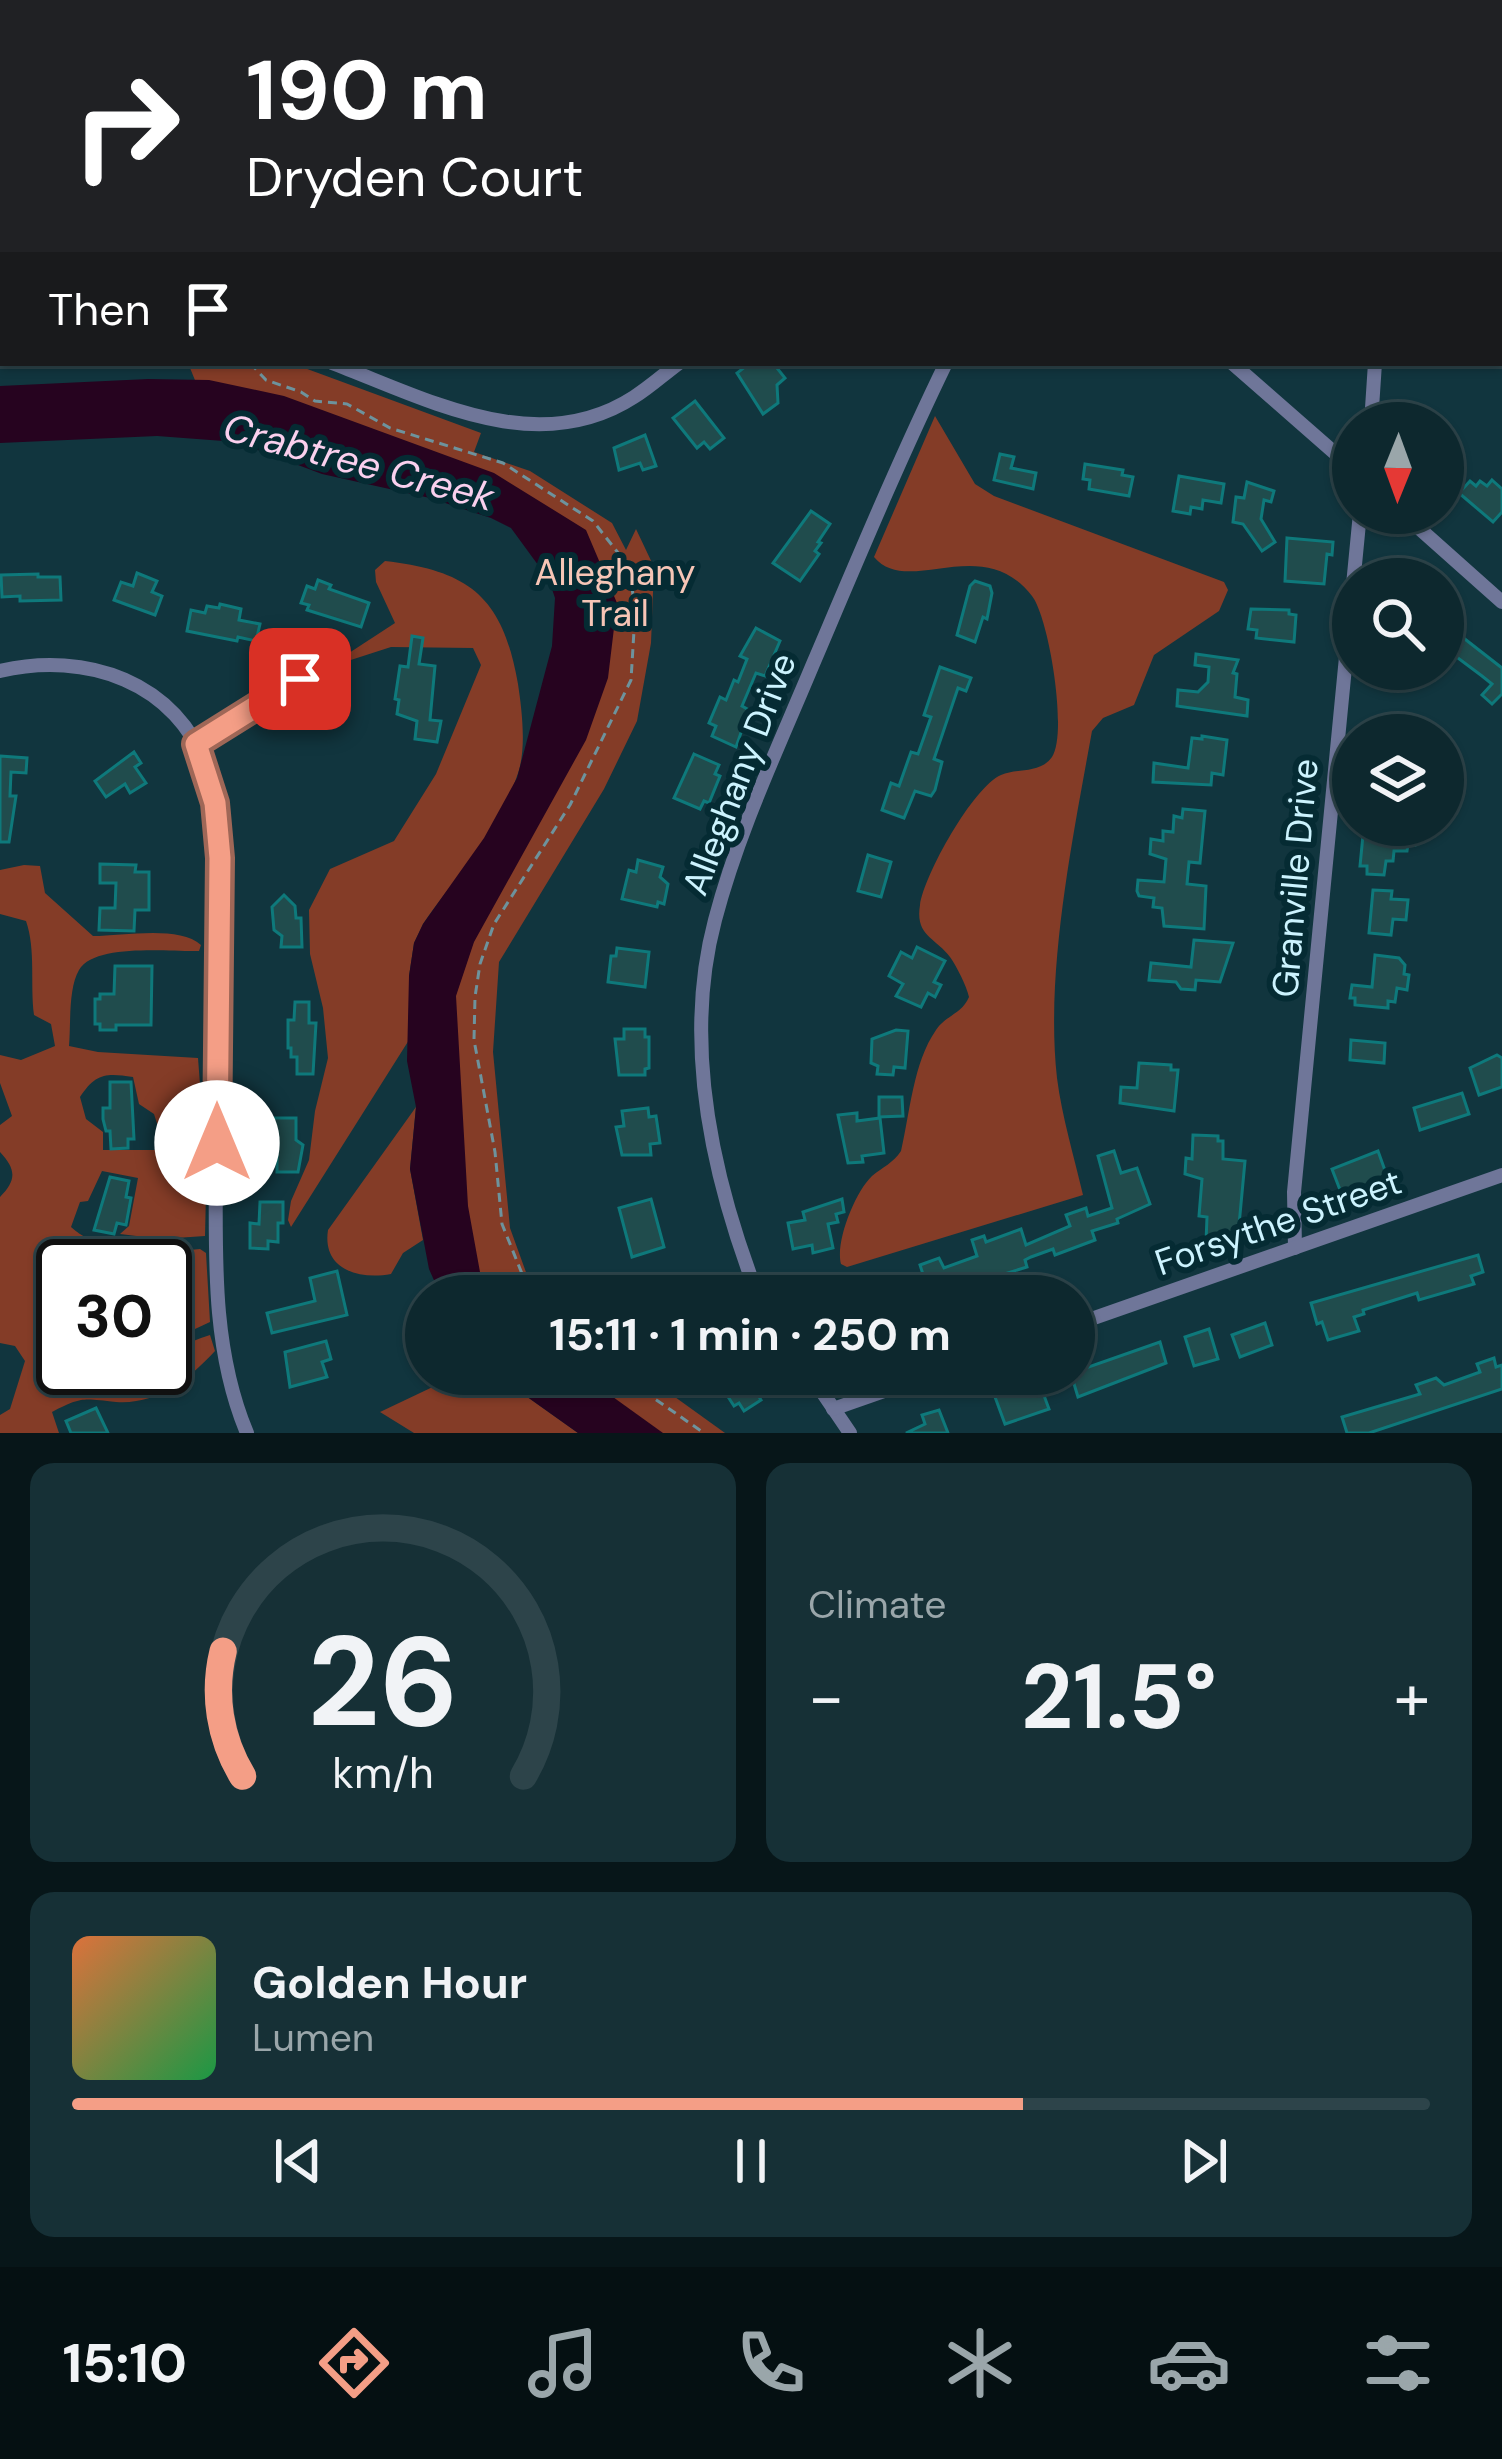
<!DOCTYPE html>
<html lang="en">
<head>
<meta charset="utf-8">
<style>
	:root { --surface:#0d282e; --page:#163036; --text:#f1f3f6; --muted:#9aa6aa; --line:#2d444a; --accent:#f49e86 }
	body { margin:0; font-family:"DM Sans",sans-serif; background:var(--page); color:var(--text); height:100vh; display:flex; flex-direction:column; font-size:45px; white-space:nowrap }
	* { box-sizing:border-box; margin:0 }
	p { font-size:39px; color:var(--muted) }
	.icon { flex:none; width:66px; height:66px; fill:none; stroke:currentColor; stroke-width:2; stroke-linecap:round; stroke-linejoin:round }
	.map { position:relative; height:1433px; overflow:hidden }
	.sheet { display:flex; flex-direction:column; gap:30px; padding:30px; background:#071619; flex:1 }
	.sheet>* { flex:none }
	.top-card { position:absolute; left:0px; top:0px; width:1503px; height:366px; box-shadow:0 3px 9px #0004,0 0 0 3px var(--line); background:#202124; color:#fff; overflow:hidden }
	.needle { width:78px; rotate:181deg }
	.controls { position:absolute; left:1332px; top:402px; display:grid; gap:24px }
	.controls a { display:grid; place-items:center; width:132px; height:132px; border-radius:50%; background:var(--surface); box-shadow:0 3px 9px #0004,0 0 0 3px var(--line); font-size:60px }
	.speed { position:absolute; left:36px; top:1239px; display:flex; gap:24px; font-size:60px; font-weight:700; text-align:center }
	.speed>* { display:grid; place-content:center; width:156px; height:156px; border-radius:50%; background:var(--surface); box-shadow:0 3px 9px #0004,0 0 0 3px var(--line); line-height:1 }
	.speed .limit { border:6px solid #111; border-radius:18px; background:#fff; color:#111 }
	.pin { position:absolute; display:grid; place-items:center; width:102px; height:102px; color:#fff; margin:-51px; border-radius:24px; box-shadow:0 6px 18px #0006 }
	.me { position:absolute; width:132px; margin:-66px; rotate:0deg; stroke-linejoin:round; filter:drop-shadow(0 0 9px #0008) }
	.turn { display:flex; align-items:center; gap:42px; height:252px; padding:0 48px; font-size:54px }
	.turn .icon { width:156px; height:156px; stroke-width:2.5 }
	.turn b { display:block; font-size:84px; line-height:102px }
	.then { display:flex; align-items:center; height:114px; padding:0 48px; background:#0003; gap:24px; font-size:45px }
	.big { font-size:90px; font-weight:700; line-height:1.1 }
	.sheet .tile { flex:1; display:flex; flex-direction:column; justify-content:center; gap:18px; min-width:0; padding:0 42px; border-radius:24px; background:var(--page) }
	.sheet .dial { align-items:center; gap:0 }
	.dial svg { height:312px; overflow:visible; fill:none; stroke:var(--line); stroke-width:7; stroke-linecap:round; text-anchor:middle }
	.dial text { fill:var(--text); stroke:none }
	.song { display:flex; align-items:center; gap:36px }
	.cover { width:144px; height:144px; border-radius:18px; background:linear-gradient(135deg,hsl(20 70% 55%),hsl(140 70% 35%)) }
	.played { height:12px; border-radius:6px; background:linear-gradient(90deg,var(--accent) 70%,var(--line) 70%) }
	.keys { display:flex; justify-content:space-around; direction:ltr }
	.heat { display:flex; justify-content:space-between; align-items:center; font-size:66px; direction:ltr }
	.sheet .tiles { flex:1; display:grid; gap:30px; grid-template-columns:1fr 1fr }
	.tile:last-child { grid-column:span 2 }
	.trip { position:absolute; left:405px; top:1275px; width:690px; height:120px; border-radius:60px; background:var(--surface); box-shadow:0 3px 9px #0004,0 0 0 3px var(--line); font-weight:700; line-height:120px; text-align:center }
	.dock { display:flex; height:192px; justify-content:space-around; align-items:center; background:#051012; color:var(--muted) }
	.dock .icon { width:84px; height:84px }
	.dock .current { color:var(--accent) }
	.dock b { font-size:54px; color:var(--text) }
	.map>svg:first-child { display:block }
	.green { fill:#843c27 }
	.water { fill:#26031f }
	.building { fill:#204c4d; stroke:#0e797b; stroke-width:3 }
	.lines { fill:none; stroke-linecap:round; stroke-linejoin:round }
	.path { stroke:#6d939d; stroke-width:3; stroke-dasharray:9 6; stroke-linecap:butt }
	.street { stroke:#6f7699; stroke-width:14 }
	.secondary { stroke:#939dd4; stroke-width:18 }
	.route-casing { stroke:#9f6757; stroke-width:30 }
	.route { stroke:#f49e86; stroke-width:21 }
	.labels { text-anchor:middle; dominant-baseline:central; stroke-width:12; stroke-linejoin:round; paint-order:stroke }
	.park-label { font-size:36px; fill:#f6c5b6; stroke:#052b33 }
	.street-label { font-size:36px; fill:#ccf3fe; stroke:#052b33 }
	.water-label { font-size:39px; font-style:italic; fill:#fad0ee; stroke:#052b33 }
</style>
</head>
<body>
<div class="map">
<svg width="1502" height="1433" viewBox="0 0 1502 1433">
	<rect width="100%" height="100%" fill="#11353e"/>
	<g class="green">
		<path d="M188,363H291L481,433L474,452L530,471L612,523L626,550L636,529L654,567L651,643L637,721L604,789L499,962L493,1052L510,1228L527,1275L546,1296H467L433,1048L543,759L573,574L509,509L212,422Z"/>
		<path d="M935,416L975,484L994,496L1224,582L1228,590L1219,611L1154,655L1134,705L1103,718L1092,731C1073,837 1045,971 1057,1078C1062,1117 1074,1156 1083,1195L847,1267L841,1264C835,1242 855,1192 872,1176C883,1167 893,1163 901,1151C910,1113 913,1063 936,1030C946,1015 962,1014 969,997C966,985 957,967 950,957C935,937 915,936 920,905C924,875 973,787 1001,775C1017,768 1040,774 1052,757C1068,733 1049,618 1032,596C982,531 908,598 874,557Z"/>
		<path d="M385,561C471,571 503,598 518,684C522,711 527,750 517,776C499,830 455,878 423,924L414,943L409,976V1040L291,1227L288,1220L291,1201L309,1160L315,1111L328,1058L323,1008L310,954L309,910L330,869L394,841L436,774L481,665L473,648L391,647L326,668L395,623L376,582L375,570Z"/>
		<path d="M24,865L40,866L45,893L93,936C123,936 179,925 201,945L199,951C170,952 95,943 79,970C68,989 71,1025 69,1046L98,1052L198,1058L204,1137L161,1136L154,1114L139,1104L133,1077C106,1073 96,1073 80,1097L86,1119L103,1132V1150H207L205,1236L161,1239L120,1234L129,1226L138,1178L102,1171L88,1201L80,1202L71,1227C103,1256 159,1253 200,1249L206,1253L210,1322L165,1343V1266H63V1368H97V1375C120,1388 148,1386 165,1366C169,1362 171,1355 176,1351C186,1343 198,1339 210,1335L215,1351C189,1379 157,1405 116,1402C83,1399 83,1396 52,1412L59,1433H0V1415L10,1409L25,1361L15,1346L0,1343V1197C17,1180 16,1169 0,1152V1125L12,1116L0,1083V1055L21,1060L55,1046L51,1024L34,1015C30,984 36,950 26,921L0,914V870Z"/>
		<path d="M416,1107L410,1169L423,1240L403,1253L391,1274C358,1280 322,1269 328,1230Z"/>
		<path d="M460,1374H495L578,1433H414L380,1412Z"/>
		<path d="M540,1374H643L725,1433H615Z"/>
	</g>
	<g class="water">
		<path d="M148,379L209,380L284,396L494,473L586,530L617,603L608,678L586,740L474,942L456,996L468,1206L480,1272L493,1296H441L429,1269L410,1169L416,1107L407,1061L409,976L414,943L423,924L484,838L517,778L552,646L555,598L549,580L511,528L491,518L430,498L322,474L237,442L157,436L0,443V386Z"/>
		<path d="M495,1374H581L663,1433H578Z"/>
	</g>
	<g class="building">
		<path d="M750,363H773L785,378L777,385L778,403L763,414L737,373Z"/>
		<path d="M695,401L724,438L710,449L704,442L697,448L673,418Z"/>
		<path d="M645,435L656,466L643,470L640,463L619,470L614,448Z"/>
		<path d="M1000,454L1014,457L1011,468L1036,473L1033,489L994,480Z"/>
		<path d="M1085,464L1123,470L1122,475L1133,477L1129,496L1089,489L1090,480L1083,479Z"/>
		<path d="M1179,476L1224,484L1221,503L1203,500L1202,509L1191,507L1190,514L1173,511Z"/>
		<path d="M1492,480L1502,489V512L1493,522L1459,493L1470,481L1476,486L1480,481L1487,486Z"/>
		<path d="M1247,482L1274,491L1271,502L1264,500L1261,519L1275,542L1262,551L1243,524L1233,522L1236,497L1244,498Z"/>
		<path d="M811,511L830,524L818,542L821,543L815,551L819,554L800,581L773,563Z"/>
		<path d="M1287,538L1333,542L1332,555L1327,554L1324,584L1285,581Z"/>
		<path d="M137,573L157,581L152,592L162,596L155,615L114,600L121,582L133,586Z"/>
		<path d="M38,574V577H60L61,600L20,601V596L2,597L1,575Z"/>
		<path d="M318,580L331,585L329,589L369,603L361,627L307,610L309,605L301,603L307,586L315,589Z"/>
		<path d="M975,581L990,586L992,593L987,619L983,617L975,642L957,635L970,586Z"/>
		<path d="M220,604L241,609L239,620L260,624L256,641L238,637L237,641L187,631L191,610L205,613L207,606L219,608Z"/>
		<path d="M1251,609L1289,610V614L1296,615L1294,642L1256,638L1257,630L1248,629Z"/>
		<path d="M1443,622L1502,668V694L1492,704L1482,695L1492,684L1482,676L1450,652L1443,661Z"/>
		<path d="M756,628L780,641L765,676L756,673L742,706L749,710L736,747L712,736L716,726L709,723L720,697L726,700L734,680L738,682L747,659L740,656Z"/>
		<path d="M412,636L423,638L419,664L435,666L430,720L441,721L437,742L415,739L417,721L397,714L399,700L395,699L400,666L408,667Z"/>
		<path d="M1196,654L1238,660L1233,673L1237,674L1235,697L1248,700L1247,716L1177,706L1178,690L1198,692L1208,682L1209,667L1195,665Z"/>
		<path d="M940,667L971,678L966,691L958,688L934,759L942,762L935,790L931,796L915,791L904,818L882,810L891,783L899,786L911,752L918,754L931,717L924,715Z"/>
		<path d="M1202,736L1227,740L1223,775L1212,773L1211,785L1153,782L1154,763L1188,768L1192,738L1202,739Z"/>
		<path d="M134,752L141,763L135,767L146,783L130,793L125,784L106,797L95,781Z"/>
		<path d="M694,754L719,765L715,774L720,776L709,803L704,801L700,809L674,798Z"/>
		<path d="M0,756L27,758L26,773L11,772L10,796H16L9,842H0Z"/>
		<path d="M1183,809L1205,811L1200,863L1189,862L1187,884L1206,886L1204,929L1164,926L1162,908L1153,907L1154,898L1139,896L1137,891L1138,880L1164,882L1166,859L1150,854L1151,839L1163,841V831L1173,832L1174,816L1182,818Z"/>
		<path d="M1364,825H1410L1409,829L1417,830L1415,845L1408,844L1407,851H1394L1393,861H1386L1384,875L1367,874V866H1360Z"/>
		<path d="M868,855L891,862L881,897L858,891Z"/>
		<path d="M638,860L663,867L660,877L668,884L664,904L658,902L657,907L622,899L629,870L636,872Z"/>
		<path d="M100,864L136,865L135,872H149V910H135L134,931L99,930L100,908H115L116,883H100Z"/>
		<path d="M1373,890L1392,891L1391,899L1408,900L1406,920L1393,919L1391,935L1369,933Z"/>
		<path d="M284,895L295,906L296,918H301L302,947H281L282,936L274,930L272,907Z"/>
		<path d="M1194,940L1233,943L1220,982L1196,980L1195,990L1181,989L1176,982L1149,980L1151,963L1191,967Z"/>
		<path d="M917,947L945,961L934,982L941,985L935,997L928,993L921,1007L896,996L903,984L889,976L901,952L912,958Z"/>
		<path d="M617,948L649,952L645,987L608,982L611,956H616Z"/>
		<path d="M1375,955L1399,958L1405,965L1404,974L1409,975L1407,990L1397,988L1395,1002L1388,1001V1008L1355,1005V998H1350L1352,985L1372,987Z"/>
		<path d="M115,966H152L151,1025H116V1030H100V1024H95V999H100V994H114Z"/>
		<path d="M295,1002H309V1023H316L313,1074H297V1057H291V1048H288V1020H294Z"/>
		<path d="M624,1029H645V1037H649V1068L645,1069V1075H619L615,1039H624Z"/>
		<path d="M896,1030L908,1031L905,1068L894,1067L893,1075L877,1074L878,1066L871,1063L872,1039Z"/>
		<path d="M1351,1040L1385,1043L1384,1063L1350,1060Z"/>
		<path d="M1497,1055L1502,1058V1087L1479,1095L1470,1068Z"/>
		<path d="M1139,1063L1171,1065V1070H1178L1174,1111L1120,1103L1121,1087L1137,1088Z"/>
		<path d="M110,1082H131L134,1139H128V1148L111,1149L110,1131H106L103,1119V1108H110Z"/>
		<path d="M1462,1093L1469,1114L1420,1130L1414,1108Z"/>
		<path d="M879,1097H902L903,1116L879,1117Z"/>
		<path d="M648,1108L649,1117L656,1116L660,1143L650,1144L651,1155H622L616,1127L624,1126L622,1111Z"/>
		<path d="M857,1113V1121L880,1118L884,1153L862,1156L863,1162L848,1163L838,1115Z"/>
		<path d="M269,1118H296V1140L303,1145L298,1172H277V1135H269Z"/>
		<path d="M1193,1135L1218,1136V1141H1223V1159L1245,1161L1238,1236L1223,1235L1222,1243L1206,1242L1207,1217L1199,1216L1202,1179L1185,1174L1186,1158L1192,1159Z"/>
		<path d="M1114,1151L1121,1173L1137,1168L1150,1204L1117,1219L1118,1223L1092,1231L1095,1240L1055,1255L1053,1249L1031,1257L1025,1260L1027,1267L972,1284L976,1296H930L920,1265L939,1258L944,1268L977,1256L972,1240L984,1236L986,1242L1021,1229L1026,1245L1070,1226L1066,1215L1086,1208L1088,1216L1112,1208L1098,1156Z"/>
		<path d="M1378,1151L1387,1176L1378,1179L1381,1185L1351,1195L1350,1192L1342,1195L1332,1169Z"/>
		<path d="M110,1177L129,1181L126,1197L131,1198L126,1225L117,1223L114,1234L94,1230Z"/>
		<path d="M651,1199L664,1247L632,1257L619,1208Z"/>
		<path d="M842,1199L844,1212L836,1214L838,1222L828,1224L833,1248L813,1253L812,1245L793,1249L788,1223L805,1220L803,1212Z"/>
		<path d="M260,1202H283V1223H278V1242L268,1241V1249L250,1248V1223L259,1224Z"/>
		<path d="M1478,1255L1483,1272L1471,1276L1474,1284L1419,1300L1417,1293L1363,1310L1364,1314L1354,1317L1359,1331L1328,1340L1322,1322L1317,1324L1311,1303Z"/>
		<path d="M337,1271L347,1315L272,1333L267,1313L315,1301L310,1278Z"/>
		<path d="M901,1277L908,1296H863L862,1294Z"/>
		<path d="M1265,1323L1272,1345L1240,1357L1232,1335Z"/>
		<path d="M1209,1329L1218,1359L1194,1366L1185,1337Z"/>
		<path d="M326,1341L331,1359L322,1362L327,1377L290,1387L285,1352Z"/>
		<path d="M1160,1342L1166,1363L1078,1397L1071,1374L1074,1372Z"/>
		<path d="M1494,1358L1496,1367L1502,1365V1389L1369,1433H1347L1342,1417L1420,1394L1416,1385L1436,1378L1444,1385L1480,1372L1477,1364Z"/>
		<path d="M721,1374H757L762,1381L756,1392L761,1400L744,1411L739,1403L734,1406L725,1392L731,1389Z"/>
		<path d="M1039,1382L1049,1409L1005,1424L995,1397Z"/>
		<path d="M96,1408L108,1433H71L66,1421Z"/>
		<path d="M939,1410L948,1433H906L925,1424L922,1415Z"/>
	</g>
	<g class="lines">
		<g class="path">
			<path d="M250,363L266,380L301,392L315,401L347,404L390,428L503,463L593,521L630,568L635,614L631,680L570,805L494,924L480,964L475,997L474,1040L495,1152L502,1224L531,1296"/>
			<path d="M619,1374L704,1433"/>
		</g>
		<g class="street">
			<path d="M329,0L335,3"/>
			<path d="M956,0V3"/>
			<path d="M1471,0L1475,3"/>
			<path d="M44,3L46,0"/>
			<path d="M1411,3V0"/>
			<path d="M1500,15L1502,16"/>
			<path d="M1500,41L1502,40"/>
			<path d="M0,98L3,92"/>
			<path d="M0,237L3,238"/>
			<path d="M332,363C427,399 537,460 634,397C650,387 664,374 679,363"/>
			<path d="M1232,363L1353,469"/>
			<path d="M1371,423L1375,363"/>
			<path d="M1402,513L1502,602"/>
			<path d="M0,671C85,651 178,681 208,771C225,823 219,881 218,935C217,1008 217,1081 216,1154C216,1247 210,1345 247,1433"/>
			<path d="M196,744L300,679"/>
			<path d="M1295,1248L1294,1192L1360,513"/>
			<path d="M758,1296C713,1180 682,1044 715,920C738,832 778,748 813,664C856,563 898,462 946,363"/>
			<path d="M1074,1325L1502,1175"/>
			<path d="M810,1374L850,1433"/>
			<path d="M833,1409L933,1374"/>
		</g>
		<g class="secondary">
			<path d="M504,3L506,0"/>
			<path d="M1500,294H1502"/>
		</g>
	</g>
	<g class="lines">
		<g class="route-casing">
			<path id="route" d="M217,1143L220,858L215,803L196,744L300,679"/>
		</g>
		<use href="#route" class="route"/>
	</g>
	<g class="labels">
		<g class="park-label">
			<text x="615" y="572">Alleghany<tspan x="615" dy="41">Trail</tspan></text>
		</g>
		<g class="street-label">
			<text transform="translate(739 774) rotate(-69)">Alleghany Drive</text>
			<text transform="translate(1295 878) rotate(-85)">Granville Drive</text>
			<text transform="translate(1278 1222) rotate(-19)">Forsythe Street</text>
		</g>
		<g class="water-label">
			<text transform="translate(359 462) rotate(15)">Crabtree Creek</text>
		</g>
	</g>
</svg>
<div class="controls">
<a><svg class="needle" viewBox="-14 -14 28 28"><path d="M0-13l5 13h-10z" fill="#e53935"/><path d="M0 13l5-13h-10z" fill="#9aa6aa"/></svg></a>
<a><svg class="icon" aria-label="search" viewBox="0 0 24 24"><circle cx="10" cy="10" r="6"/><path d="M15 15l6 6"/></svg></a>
<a><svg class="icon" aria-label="layers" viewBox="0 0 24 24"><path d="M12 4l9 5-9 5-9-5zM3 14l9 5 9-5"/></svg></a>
</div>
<div class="speed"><div class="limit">30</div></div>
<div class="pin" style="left:300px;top:679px;background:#d93025"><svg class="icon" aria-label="arrive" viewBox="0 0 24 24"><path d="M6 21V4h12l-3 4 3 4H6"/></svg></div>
<svg class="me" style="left:217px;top:1143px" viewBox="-20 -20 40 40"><circle r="19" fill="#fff"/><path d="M0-13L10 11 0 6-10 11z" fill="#f49e86"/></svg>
<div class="trip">15:11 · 1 min · 250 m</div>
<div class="top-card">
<div class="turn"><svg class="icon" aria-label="right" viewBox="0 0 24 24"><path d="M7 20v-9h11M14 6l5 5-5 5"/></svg><div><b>190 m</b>Dryden Court</div></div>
<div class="then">Then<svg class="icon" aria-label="arrive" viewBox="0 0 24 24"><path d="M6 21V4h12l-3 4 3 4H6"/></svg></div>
</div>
</div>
<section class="sheet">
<div class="tiles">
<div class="tile dial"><svg viewBox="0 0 100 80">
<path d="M14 69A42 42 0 1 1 86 69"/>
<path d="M14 69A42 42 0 0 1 9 37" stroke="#f49e86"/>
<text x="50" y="56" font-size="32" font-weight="700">26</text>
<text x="50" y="72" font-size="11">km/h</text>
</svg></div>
<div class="tile"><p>Climate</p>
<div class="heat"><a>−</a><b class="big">21.5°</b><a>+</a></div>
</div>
<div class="tile">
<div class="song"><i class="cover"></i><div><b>Golden Hour</b><p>Lumen</p></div></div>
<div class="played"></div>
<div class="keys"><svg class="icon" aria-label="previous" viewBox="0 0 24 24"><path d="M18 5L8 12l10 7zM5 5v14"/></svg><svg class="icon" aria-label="pause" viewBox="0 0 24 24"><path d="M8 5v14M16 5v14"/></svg><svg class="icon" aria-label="next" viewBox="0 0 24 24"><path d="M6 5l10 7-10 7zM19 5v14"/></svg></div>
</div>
</div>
</section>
<nav class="dock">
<b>15:10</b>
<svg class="icon current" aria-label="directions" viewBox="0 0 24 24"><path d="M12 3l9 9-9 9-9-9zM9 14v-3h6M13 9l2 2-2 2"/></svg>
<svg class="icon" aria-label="music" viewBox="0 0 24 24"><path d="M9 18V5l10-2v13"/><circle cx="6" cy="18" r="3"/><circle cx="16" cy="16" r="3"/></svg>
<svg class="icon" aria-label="phone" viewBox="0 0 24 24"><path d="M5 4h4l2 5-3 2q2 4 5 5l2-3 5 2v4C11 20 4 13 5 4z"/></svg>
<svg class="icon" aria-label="climate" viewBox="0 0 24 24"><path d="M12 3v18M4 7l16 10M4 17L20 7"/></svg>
<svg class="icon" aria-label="car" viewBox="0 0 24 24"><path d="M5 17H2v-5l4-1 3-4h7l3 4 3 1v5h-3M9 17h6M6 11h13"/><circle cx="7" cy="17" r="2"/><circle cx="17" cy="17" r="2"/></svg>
<svg class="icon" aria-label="filters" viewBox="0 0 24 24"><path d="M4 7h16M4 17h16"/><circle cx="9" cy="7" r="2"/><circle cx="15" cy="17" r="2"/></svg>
</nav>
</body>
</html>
